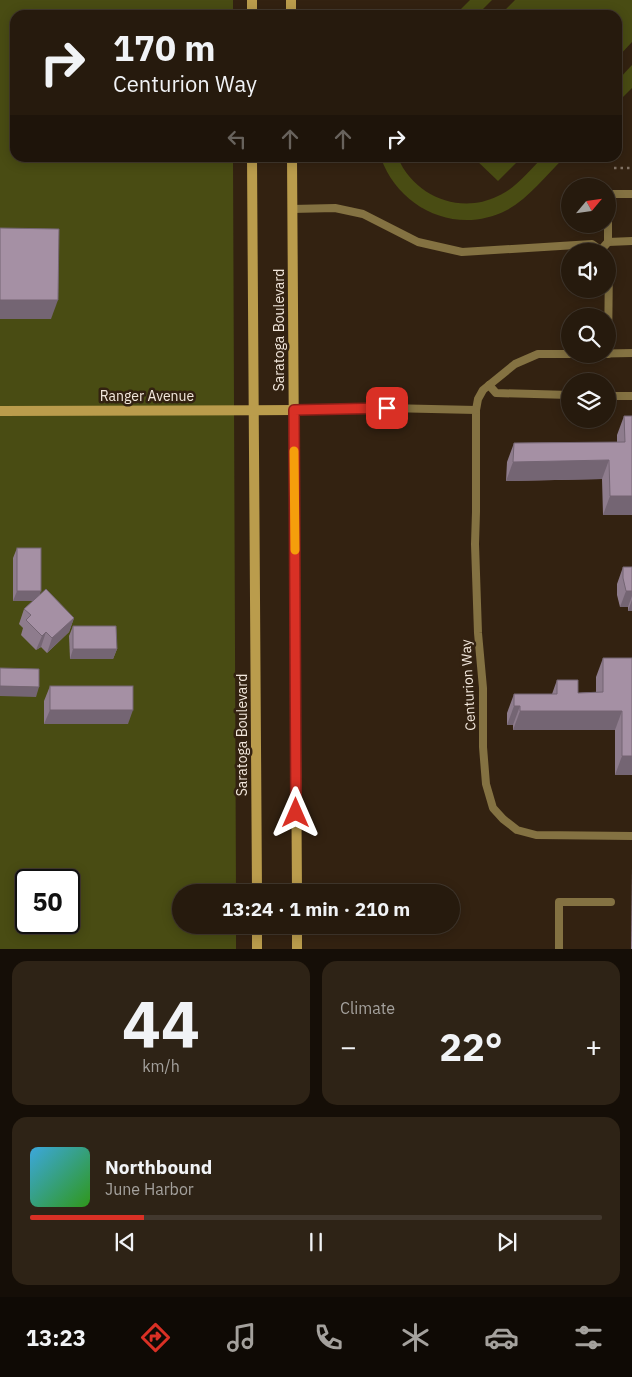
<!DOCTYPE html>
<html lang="en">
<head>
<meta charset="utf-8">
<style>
	:root { --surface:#261a0d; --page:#2e2316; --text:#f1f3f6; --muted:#a4a19d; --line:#42382e; --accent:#d93025 }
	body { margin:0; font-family:"IBM Plex Sans",sans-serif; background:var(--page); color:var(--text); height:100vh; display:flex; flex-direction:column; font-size:19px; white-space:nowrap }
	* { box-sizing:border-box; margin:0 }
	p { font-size:16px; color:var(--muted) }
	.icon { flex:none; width:28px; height:28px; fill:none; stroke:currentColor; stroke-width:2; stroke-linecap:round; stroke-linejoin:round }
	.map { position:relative; height:949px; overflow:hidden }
	.drawer { display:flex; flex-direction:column; gap:12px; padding:12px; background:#150e07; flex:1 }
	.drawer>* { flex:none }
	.top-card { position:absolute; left:10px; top:10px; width:612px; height:152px; border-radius:15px; box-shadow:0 2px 12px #0003,0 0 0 1px var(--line); background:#261a0d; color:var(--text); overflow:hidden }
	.needle { width:32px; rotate:61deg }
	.tools { position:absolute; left:561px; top:178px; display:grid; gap:10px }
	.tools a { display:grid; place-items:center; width:55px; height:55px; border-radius:50%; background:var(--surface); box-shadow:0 2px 12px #0003,0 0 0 1px var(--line); font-size:25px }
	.speed { position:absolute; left:15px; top:869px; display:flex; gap:10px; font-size:25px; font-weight:700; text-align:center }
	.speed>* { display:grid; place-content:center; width:65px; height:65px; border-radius:50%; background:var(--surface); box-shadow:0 2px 12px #0003,0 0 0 1px var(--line); line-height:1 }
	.speed .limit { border:2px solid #111; border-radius:8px; background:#fff; color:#111 }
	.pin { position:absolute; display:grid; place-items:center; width:42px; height:42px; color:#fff; margin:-21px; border-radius:10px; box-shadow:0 2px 8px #0006 }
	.me { position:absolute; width:55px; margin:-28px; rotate:0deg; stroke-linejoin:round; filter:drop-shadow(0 0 4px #0008) }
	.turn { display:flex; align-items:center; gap:18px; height:105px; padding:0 20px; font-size:22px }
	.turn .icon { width:65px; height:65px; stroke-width:2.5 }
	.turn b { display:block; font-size:35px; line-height:42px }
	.lanes { display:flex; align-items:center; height:48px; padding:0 20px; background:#0003; justify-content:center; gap:25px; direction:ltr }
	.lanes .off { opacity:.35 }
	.big { font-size:38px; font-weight:700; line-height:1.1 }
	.drawer .widget { flex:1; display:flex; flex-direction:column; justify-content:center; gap:8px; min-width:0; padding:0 18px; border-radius:15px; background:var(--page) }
	.drawer .dial { align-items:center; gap:0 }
	.dial b { font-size:65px; line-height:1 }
	.song { display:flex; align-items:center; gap:15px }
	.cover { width:60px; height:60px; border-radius:8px; background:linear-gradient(135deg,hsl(200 70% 55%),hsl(110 70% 35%)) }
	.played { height:5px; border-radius:2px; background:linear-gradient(90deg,var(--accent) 20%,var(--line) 20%) }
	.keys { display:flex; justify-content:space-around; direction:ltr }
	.heat { display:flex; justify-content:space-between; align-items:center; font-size:28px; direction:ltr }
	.drawer .tiles { flex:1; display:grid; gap:12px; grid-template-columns:1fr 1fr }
	.widget:last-child { grid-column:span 2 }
	.trip { position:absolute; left:172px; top:884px; width:288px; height:50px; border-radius:25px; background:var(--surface); box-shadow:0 2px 12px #0003,0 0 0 1px var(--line); font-weight:700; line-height:50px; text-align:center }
	.dock { display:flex; height:80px; justify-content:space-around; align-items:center; background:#0f0a05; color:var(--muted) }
	.dock .icon { width:35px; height:35px }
	.dock .on { color:var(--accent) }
	.dock b { font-size:22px; color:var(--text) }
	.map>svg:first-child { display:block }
	.green { fill:#494c13; fill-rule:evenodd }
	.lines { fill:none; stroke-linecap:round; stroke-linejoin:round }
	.path { stroke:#817264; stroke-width:2.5; stroke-dasharray:2.5 4; stroke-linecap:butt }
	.lane { stroke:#847242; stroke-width:8 }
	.secondary { stroke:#ba9c4c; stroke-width:10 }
	.wall { fill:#8e7c8d }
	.shaded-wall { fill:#746573 }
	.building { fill:#a590a4; stroke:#746573 }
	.route-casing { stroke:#8d1f18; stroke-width:12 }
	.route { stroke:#d93025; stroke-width:9 }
	.slow { stroke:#f59e0b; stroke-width:9 }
	.labels { text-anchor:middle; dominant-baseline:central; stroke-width:5; stroke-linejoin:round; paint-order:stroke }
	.street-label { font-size:14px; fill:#f2e7dc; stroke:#321 }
</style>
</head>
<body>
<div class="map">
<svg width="632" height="950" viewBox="0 0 632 950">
	<rect width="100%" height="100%" fill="#321"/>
	<g class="green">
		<path d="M0,0H233V15H15V158H233L236,892H181V925H236V949L0,950ZM26,880H69V922H26Z"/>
		<path d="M470,0H492L477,15H455Z"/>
		<path d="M515,0H632V42L618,57V15H500Z"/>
		<path d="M632,65V88L618,102V80Z"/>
		<path d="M381,158H398C414,196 460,215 498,196C516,188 529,171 542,158H564C546,175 529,198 507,210C457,236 399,209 381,158Z"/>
		<path d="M474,158H521L498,181Z"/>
	</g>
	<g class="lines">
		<path class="path" d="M614,168H632"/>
		<g class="lane">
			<path d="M292,209L335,208L363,214L418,242L462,252L592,244L602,251"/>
			<path d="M608,242L632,241"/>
			<path d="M601,250L608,242V194H632"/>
			<path d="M608,259L609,260L608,354"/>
			<path d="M570,354H538L515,364L483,390L478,399L476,410V512L475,544L478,633L483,688V747L486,784L493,808L503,819L517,830L536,835L632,836"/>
			<path d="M580,354L632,353"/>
			<path d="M489,385L496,393L570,395"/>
			<path d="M608,396H632"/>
			<path d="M294,410L387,408L476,410"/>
			<path d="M559,950V902H611"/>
		</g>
		<g class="secondary">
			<path d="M252,0V15"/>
			<path d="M291,0V15"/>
			<path d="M252,158L257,892"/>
			<path d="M292,158L297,892"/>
			<path d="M0,411L294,410"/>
			<path d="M257,925V950"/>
			<path d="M297,925V950"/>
		</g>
	</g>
	<g class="wall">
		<path d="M624,416L632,515H603L602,479L506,481L507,462L514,443L617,442V435Z"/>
		<path d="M17,548L40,595L74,618L69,632L47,653L41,647L36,650L21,635L23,628L19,624L24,609L33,601H13V558Z"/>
		<path d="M632,566V611H628V607H620L617,595V584L623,567H632Z"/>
		<path d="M73,626L117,649L113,659H70L69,636Z"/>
		<path d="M603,658H632V775H615V730H513V725H507V713L514,694H552L557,680L578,693L596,692V677Z"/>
		<path d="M50,686L128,724H44V701Z"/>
		<path d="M632,867V950H631Z"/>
	</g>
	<g class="shaded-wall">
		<path d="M0,300H58L51,319H0Z"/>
		<path d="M609,460L602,479L506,481L513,462Z"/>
		<path d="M610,496H632V515H603Z"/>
		<path d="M17,591H41L37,601H13Z"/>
		<path d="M626,591H632V596L628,607H620Z"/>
		<path d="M632,600V611H628Z"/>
		<path d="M74,618L69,632L47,653L52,638Z"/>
		<path d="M46,632L41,647L36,650L42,636Z"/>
		<path d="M73,649H117L113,659H70Z"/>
		<path d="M0,686L39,687L36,697L0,696Z"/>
		<path d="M514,706H520L513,725H507Z"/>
		<path d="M50,710H133L128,724H44Z"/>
		<path d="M520,711H622L615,730H513Z"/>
		<path d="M622,756H632V775H615Z"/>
	</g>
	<g class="building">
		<path d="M0,228L59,229L58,300H0Z"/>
		<path d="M624,416H632V496H610L609,460L513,462L514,443L625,442Z"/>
		<rect x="17" y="548" width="24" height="43"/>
		<path d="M623,567H632V591H626L623,578Z"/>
		<path d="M46,589L74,618L52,638L46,632L42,636L26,620L31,615L24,609Z"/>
		<path d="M73,626H116L117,649H73Z"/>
		<path d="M603,658H632V756H622V711H520V706H514V694H557V680H578V693L603,692Z"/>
		<path d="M0,668L39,669V687L0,686Z"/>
		<rect x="50" y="686" width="83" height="24"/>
	</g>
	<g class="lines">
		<g class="route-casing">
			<path id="route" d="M296,813L294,410L387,408"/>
		</g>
		<use href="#route" class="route"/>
		<path class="slow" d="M294,451L295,550"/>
	</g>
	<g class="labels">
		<g class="street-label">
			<text transform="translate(279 330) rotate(-90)">Saratoga Boulevard</text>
			<text x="147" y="396">Ranger Avenue</text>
			<text transform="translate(468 685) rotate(-93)">Centurion Way</text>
			<text transform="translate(242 735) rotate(-90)">Saratoga Boulevard</text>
		</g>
	</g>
</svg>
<div class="tools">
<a><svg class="needle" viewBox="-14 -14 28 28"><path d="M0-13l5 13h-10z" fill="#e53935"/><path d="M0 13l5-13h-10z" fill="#a4a19d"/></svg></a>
<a><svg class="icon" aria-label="sound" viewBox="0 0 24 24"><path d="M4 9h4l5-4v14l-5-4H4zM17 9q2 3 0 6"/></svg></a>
<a><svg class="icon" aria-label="search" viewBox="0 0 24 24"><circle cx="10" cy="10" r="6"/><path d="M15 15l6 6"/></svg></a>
<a><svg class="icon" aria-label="layers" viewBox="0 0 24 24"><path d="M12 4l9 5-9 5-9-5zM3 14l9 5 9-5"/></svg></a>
</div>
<div class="speed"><div class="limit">50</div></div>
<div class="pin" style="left:387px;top:408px;background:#d93025"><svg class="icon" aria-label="arrive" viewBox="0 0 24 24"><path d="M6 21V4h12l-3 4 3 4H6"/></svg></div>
<svg class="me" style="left:296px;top:813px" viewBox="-20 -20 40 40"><path d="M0-17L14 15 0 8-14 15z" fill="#d93025" stroke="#fff" stroke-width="4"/></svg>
<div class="trip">13:24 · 1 min · 210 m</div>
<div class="top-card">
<div class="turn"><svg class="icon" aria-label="right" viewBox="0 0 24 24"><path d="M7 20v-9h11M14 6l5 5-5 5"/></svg><div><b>170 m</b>Centurion Way</div></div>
<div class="lanes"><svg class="icon off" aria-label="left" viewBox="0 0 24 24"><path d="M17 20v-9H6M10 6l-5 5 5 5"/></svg><svg class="icon off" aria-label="ahead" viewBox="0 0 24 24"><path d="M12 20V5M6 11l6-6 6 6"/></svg><svg class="icon off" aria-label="ahead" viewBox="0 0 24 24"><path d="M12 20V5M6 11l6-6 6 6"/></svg><svg class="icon" aria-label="right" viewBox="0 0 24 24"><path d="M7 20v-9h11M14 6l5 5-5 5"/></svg></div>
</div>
</div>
<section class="drawer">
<div class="tiles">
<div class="widget dial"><b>44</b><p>km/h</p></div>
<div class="widget"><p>Climate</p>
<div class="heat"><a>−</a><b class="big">22°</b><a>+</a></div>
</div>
<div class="widget">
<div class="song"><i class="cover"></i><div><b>Northbound</b><p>June Harbor</p></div></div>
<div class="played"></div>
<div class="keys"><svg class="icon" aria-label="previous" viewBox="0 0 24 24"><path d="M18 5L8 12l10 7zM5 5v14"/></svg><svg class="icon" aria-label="pause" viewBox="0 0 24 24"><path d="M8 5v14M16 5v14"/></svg><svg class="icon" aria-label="next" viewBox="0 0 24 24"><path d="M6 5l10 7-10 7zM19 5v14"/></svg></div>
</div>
</div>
</section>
<nav class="dock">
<b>13:23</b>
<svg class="icon on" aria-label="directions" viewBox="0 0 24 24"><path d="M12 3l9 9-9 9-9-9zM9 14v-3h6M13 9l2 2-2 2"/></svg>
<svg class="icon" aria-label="music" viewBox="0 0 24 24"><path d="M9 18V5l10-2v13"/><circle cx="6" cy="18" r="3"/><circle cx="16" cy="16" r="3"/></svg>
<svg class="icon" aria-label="phone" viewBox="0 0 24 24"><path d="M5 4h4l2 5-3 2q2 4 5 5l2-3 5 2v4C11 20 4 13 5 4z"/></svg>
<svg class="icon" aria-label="climate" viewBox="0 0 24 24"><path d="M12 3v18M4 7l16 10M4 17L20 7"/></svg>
<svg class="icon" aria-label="car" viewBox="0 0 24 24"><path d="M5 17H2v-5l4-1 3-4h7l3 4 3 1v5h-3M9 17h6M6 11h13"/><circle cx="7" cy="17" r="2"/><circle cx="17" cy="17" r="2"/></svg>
<svg class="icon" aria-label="filters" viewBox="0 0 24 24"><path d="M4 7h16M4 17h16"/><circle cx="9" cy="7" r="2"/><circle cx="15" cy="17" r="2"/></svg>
</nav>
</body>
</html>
